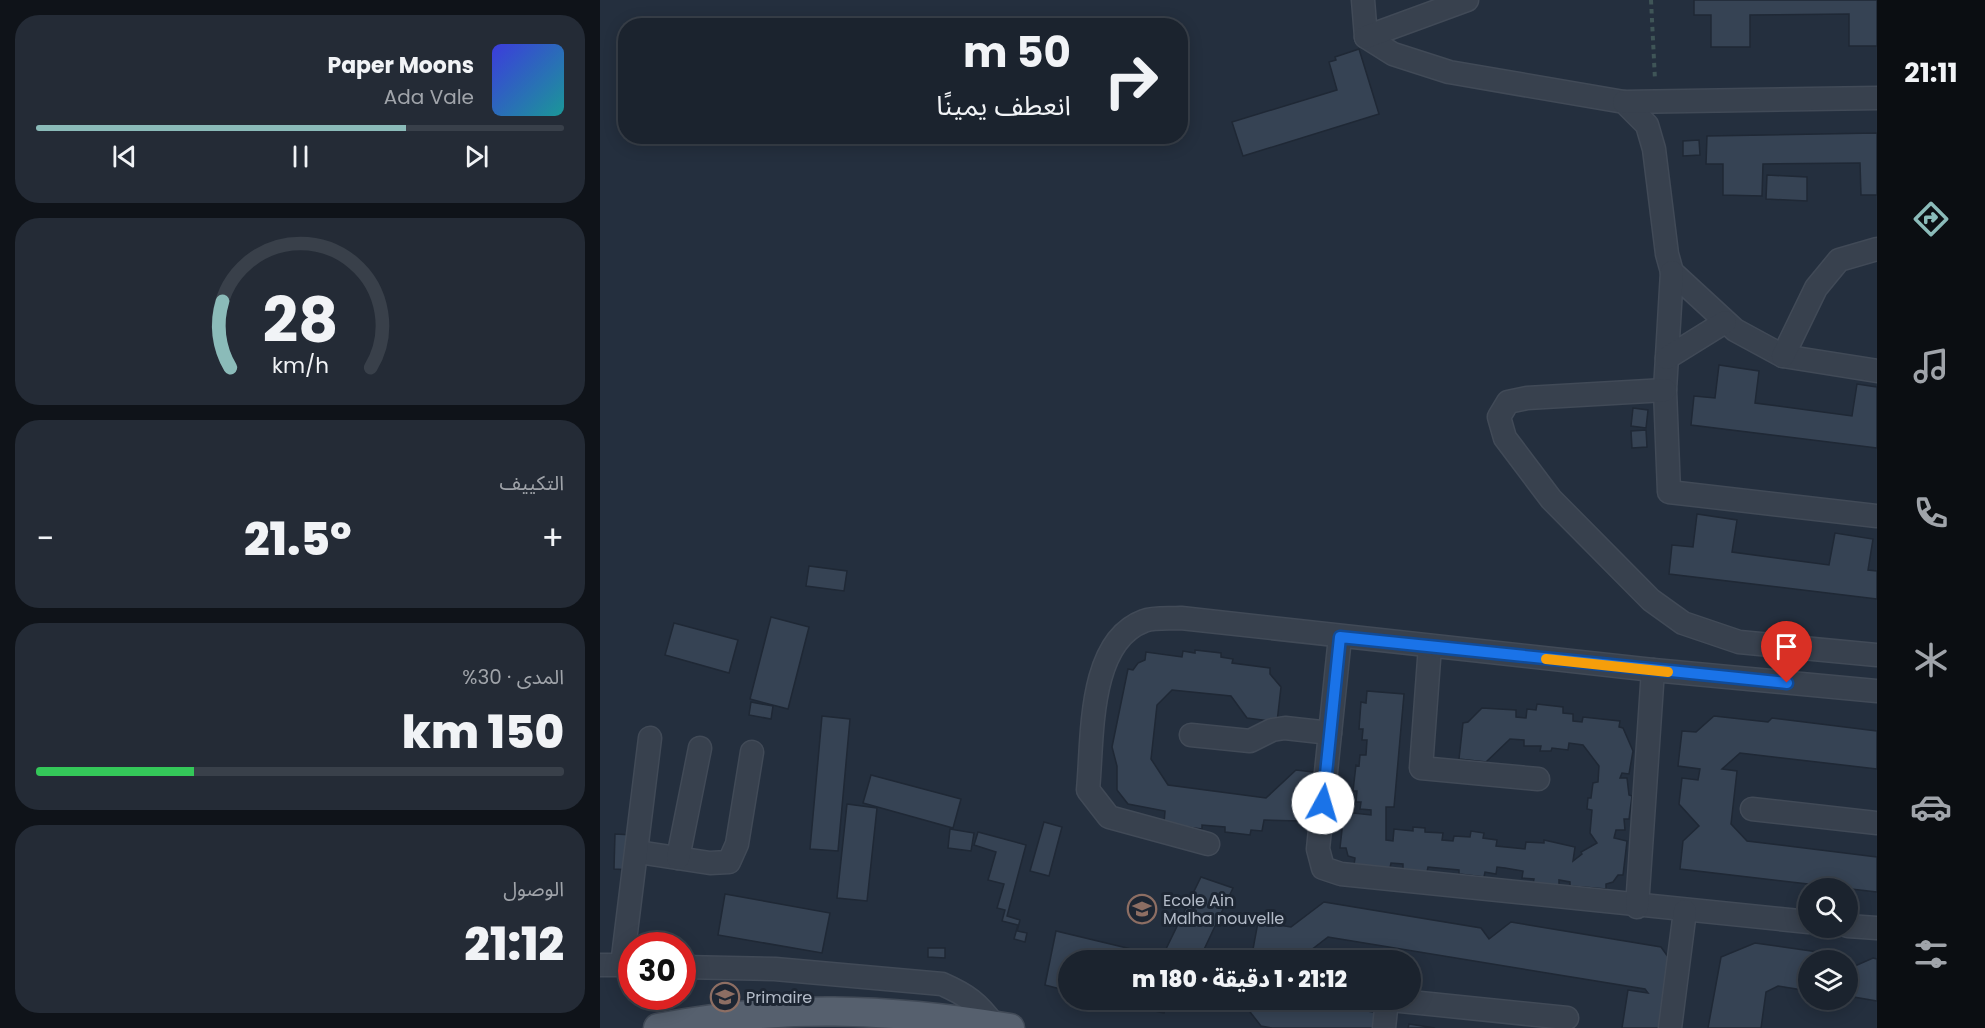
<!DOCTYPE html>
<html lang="ar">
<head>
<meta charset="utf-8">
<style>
	:root { --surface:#1b232e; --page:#242b36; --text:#f1f3f6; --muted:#a0a4aa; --line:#39404a; --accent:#8bbbb9 }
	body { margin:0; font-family:Poppins,"Noto Sans Arabic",sans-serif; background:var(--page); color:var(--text); direction:rtl; height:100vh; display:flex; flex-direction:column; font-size:22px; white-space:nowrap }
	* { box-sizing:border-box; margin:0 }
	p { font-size:20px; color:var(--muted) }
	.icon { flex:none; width:33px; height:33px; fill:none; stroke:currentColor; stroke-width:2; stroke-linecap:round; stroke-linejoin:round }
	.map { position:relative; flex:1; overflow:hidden; direction:ltr }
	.sheet { display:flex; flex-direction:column; gap:15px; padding:15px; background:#0f1319; width:600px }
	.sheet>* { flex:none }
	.top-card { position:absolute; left:18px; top:18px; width:570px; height:126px; border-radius:24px; box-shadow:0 3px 15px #0003,0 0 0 2px var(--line); direction:rtl; background:#1b232e; color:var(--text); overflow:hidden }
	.tools { position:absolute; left:1198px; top:878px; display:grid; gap:12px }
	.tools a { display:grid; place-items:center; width:60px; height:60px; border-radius:50%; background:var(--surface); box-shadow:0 3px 15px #0003,0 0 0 2px var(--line); font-size:30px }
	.speed { position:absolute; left:18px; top:932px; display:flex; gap:12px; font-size:30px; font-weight:700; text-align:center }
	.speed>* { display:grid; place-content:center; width:78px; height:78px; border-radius:50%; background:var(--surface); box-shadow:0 3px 15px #0003,0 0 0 2px var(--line); line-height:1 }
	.speed .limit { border:9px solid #d22; background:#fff; color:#111 }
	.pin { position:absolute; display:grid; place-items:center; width:51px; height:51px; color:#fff; margin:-62px -26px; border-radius:50% 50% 50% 0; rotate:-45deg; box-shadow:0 0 6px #0007 }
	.pin .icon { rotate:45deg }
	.me { position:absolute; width:66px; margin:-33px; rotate:6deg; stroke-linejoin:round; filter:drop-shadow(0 0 4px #0008) }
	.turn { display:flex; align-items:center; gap:21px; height:126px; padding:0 18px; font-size:27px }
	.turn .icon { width:78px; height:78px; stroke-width:2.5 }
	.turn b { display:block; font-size:42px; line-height:51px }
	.big { font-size:45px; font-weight:800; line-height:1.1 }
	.sheet .card { flex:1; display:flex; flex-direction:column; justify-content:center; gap:9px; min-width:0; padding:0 21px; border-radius:24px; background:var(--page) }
	.sheet .dial { align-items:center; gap:0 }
	.dial svg { height:156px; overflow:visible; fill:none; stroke:var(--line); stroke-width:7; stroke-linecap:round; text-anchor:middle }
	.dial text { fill:var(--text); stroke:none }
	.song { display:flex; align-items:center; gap:18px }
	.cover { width:72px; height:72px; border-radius:9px; background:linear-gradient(135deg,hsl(240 70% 55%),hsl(180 70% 35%)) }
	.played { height:6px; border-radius:3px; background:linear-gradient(90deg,var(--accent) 70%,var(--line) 70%) }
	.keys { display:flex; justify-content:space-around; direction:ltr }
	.heat { display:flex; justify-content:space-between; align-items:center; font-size:33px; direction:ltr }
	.charge { height:9px; border-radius:4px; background:linear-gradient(90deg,#34c759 30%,var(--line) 0) }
	.trip { position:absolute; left:458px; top:950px; width:363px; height:60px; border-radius:30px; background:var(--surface); box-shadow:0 3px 15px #0003,0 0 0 2px var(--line); font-weight:800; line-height:60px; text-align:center; direction:rtl }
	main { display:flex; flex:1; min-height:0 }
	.tabs { display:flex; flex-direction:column; width:108px; justify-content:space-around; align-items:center; background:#0b0e12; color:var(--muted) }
	.tabs .icon { width:42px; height:42px }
	.tabs .active { color:var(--accent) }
	.tabs b { font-size:27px; color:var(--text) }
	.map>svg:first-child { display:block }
	.building { fill:#364354; stroke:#1f2835; stroke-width:1.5 }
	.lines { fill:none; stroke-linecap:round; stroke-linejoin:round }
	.minor-casing { stroke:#414a57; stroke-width:25 }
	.major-casing { stroke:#414a57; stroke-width:31 }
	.path { stroke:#3f5557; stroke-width:4; stroke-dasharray:4.5 4.5; stroke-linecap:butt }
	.minor { stroke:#38414e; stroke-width:22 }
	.major { stroke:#56606e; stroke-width:28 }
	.route-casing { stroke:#114b97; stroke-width:15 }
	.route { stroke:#1a73e8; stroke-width:10 }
	.slow { stroke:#f59e0b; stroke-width:10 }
	.labels { text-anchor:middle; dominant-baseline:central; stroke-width:6; stroke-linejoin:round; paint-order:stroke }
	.poi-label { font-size:16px; fill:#b4bcc9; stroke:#1d2633; text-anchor:start }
</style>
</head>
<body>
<main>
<nav class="tabs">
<b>21:11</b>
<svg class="icon active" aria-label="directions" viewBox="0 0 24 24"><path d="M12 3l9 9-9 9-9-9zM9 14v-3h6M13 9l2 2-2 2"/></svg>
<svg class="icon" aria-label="music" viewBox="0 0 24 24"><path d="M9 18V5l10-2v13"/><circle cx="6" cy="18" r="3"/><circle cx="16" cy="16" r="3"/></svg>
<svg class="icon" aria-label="phone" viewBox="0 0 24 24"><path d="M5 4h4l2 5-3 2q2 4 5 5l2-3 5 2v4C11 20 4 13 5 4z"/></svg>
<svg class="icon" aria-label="climate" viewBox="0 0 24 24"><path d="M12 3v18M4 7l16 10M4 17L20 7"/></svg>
<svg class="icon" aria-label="car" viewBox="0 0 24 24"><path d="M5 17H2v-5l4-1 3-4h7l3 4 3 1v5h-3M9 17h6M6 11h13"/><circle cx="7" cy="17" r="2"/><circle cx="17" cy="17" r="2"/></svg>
<svg class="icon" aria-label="filters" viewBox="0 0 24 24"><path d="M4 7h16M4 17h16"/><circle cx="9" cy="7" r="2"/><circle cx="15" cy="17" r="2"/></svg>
</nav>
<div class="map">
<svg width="1277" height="1028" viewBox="0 0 1277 1028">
	<rect width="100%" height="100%" fill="#242f3e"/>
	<g class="building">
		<path d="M1094,0H1277V46H1249V14L1150,15V47H1111V15H1094Z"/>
		<path d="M759,49L779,114L643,156L632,122L737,90L729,62L736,60L735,57Z"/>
		<path d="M1277,133V195H1261L1260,163L1163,164L1162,196L1123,195V164H1106L1107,136Z"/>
		<path d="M1099,140L1100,155L1083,156V141Z"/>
		<path d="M1167,175L1207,177V201L1166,199Z"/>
		<path d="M1119,365L1159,371L1155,403L1252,416L1257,384L1277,387V448L1091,425L1094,396L1115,398Z"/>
		<path d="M1033,408L1048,410L1046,428L1031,426Z"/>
		<path d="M1046,430L1047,447L1032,448L1031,431Z"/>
		<path d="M1097,514L1137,520L1132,552L1229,565L1235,533L1273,539L1268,570L1277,571V599L1069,574L1072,545L1093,547Z"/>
		<path d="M209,566L247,571L244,591L206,586Z"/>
		<path d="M171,617L209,627L188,709L150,699Z"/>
		<path d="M74,623L138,640L129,673L65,655Z"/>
		<path d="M595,650L621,653V657L633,659L632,663L670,668V674L681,687L677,722L647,718L631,696L572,690L557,705L551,759L568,785L666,798L696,770L722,773L716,809L701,821L664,820L662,831L651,830L650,835L625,832V827L602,825V829L564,824L565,811L528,804L517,790V766L512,747L528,669L533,670L538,663L545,660L546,652L582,657L583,651L595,653Z"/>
		<path d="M767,691L804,694L794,807H786V840L793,841L794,829L813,831V827L825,828V832L843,833L842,840L853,841L854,836L870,837L871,831L884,833L883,838L897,840L896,846L925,849L926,842L944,843V840L975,847L973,861L982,854L981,852L997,843L990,833L992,810L987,809L988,798H991L993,783L998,782L999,766L983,745L969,743L968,750L952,748L951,751H940L941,746H924V740L910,739L886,762L859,759L863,723L868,722L882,708L916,710V717L926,718L927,709L936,710L937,704L963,707V713L973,714V721L982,722L983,717L1020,721L1019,727L1023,728L1033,751L1029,774L1022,773L1020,778H1027L1029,795L1032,796L1029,819H1024L1025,830H1016L1014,838L1027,841L1023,875H1018L1013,882L1006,884V889L970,886V882L959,880V886L933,884L934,879L922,878L923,871L905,868L897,867L896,874L885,872L884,877L859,874V870L828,867L827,872L803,869V864L791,863L790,868L754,865L755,858L748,856L746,848H740L744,812L771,815V810L760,809L761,802H756L757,791H753L756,765L759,766L760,755H766L767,740H762L763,729H759L761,702L766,703Z"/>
		<path d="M151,702L173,706L171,719L149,715Z"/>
		<path d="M222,716L250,719L238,851L210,849Z"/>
		<path d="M1114,716L1168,722L1172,718L1277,731V769L1140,753L1122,769L1137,771L1131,824L1147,841L1277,857V892L1080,869L1083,841L1099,826L1079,804L1082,778L1098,780L1100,769L1078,766L1082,731L1096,732Z"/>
		<path d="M271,775L361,799L353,828L263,803Z"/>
		<path d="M247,804L277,808L267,901L237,898Z"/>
		<path d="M444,822L462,827L449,876L430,871Z"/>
		<path d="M350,829L374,833L371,851L348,848Z"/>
		<path d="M378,832L426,845L407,916L420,920L417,931L427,933L425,942L414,939L418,925L402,921L405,910L397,908L404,884L388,880L396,852L374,845Z"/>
		<path d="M15,834L33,835L32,870L14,869Z"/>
		<path d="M601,877L633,888L599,960H468V991L445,985L456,931L556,955L564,953Z"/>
		<path d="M125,894L230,913L222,953L118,935Z"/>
		<path d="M724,902L881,928L889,939L911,922L1061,947L1076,968L1067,1028H1022L1028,990L1048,993L1045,989L728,937L698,960H651L658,922L691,927Z"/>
		<path d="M1155,943L1239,955L1241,960H1209V991L1178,986L1166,992L1161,1028H1108L1121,957Z"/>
		<path d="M328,948H345V958L328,957Z"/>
		<path d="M1273,958L1277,959V1001L1248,996V965L1255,966Z"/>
		<path d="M503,999H567L564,1013Z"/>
		<path d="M649,999H707L709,1002L780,1013L777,1028H672L661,1026L647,1008Z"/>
		<path d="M809,1024L835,1028H808Z"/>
	</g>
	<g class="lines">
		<g class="minor-casing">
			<g id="minor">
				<path d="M763,0L766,37L793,54L849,72L1024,102L1047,125L1054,149L1067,254L1072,272L1135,330L1183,356L1277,371"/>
				<path d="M766,37L867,0"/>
				<path d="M1024,102L1277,98"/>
				<path d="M1072,272L1065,390L1069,492L1277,516"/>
				<path d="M1183,356L1216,288L1239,260L1277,249"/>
				<path d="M1067,358L1125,322"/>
				<path d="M1065,390L927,398L908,402L899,417L905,438L951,499L1051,600L1083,623L1139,642L1277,655"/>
				<path d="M740,637L718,849L723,868L741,874L1209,922"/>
				<path d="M830,646L821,768L938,779"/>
				<path d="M591,735L650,741L672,730L685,728L730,733"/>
				<path d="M1152,809L1277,823"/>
				<path d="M608,844L509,817L488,790C493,740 487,642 544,621C554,617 570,619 581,618L1053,670L1277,691"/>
				<path d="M38,852L110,863L129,862L137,844L152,752"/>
				<path d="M78,858L100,748"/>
				<path d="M1037,907L1053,670"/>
				<path d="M1248,926L1277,928"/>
				<path d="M0,965H32"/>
				<path d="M22,965L50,738"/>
				<path d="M82,967L175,969L342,984C367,995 378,1003 394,1025"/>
				<path d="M781,999L967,1018"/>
				<path d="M784,1028L787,1000"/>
				<path d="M1070,1028L1085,911"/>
			</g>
		</g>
		<g class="major-casing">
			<path id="major" d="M58,1028C181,1004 287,1008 410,1028"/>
		</g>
		<path class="path" d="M1051,0L1055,80"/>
		<use href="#minor" class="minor"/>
		<use href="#major" class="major"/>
	</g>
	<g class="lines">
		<g class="route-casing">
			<path id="route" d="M723,803L740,637L1187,683"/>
		</g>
		<use href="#route" class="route"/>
		<path class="slow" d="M946,659L1068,672"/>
	</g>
	<defs>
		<g id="school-ring" transform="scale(1.5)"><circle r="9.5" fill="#1d2633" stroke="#8d6e63" stroke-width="1.5"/><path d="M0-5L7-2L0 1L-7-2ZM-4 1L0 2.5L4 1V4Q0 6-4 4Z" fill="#8d6e63"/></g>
	</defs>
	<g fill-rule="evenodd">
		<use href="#school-ring" x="542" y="909"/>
		<use href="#school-ring" x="125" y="997"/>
	</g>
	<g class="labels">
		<g class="poi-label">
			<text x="563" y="900">Ecole Ain<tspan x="563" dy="18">Malha nouvelle</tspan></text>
			<text x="146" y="997">Primaire</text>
		</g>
	</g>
</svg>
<div class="tools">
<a><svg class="icon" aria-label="search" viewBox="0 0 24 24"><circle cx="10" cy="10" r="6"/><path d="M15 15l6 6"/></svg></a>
<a><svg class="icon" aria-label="layers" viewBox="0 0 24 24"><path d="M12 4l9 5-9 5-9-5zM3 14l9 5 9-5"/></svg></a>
</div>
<div class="speed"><div class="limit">30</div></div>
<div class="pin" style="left:1187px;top:683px;background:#d93025"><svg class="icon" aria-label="arrive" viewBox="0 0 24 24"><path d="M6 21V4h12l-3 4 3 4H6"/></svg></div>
<svg class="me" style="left:723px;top:803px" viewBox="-20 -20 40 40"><circle r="19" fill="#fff"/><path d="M0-13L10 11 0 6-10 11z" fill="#1a73e8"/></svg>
<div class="trip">21:12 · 1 دقيقة · 180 m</div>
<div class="top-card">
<div class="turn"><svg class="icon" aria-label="right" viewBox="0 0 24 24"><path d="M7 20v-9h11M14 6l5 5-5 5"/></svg><div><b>50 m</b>انعطف يمينًا</div></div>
</div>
</div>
<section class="sheet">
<div class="card">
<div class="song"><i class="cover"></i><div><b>Paper Moons</b><p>Ada Vale</p></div></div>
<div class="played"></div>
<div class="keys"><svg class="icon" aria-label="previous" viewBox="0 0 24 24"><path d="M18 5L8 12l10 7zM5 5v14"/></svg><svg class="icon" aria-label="pause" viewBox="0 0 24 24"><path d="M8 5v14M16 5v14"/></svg><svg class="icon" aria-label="next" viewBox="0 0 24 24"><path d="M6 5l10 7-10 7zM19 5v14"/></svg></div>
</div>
<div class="card dial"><svg viewBox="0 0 100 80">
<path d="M14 69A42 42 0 1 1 86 69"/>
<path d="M14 69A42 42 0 0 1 10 35" stroke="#8bbbb9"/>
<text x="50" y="56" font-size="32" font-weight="700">28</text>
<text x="50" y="72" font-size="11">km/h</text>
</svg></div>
<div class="card"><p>التكييف</p>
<div class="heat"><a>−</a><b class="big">21.5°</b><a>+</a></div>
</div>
<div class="card"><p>المدى · 30%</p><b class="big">150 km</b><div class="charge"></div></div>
<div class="card"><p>الوصول</p><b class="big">21:12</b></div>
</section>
</main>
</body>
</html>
